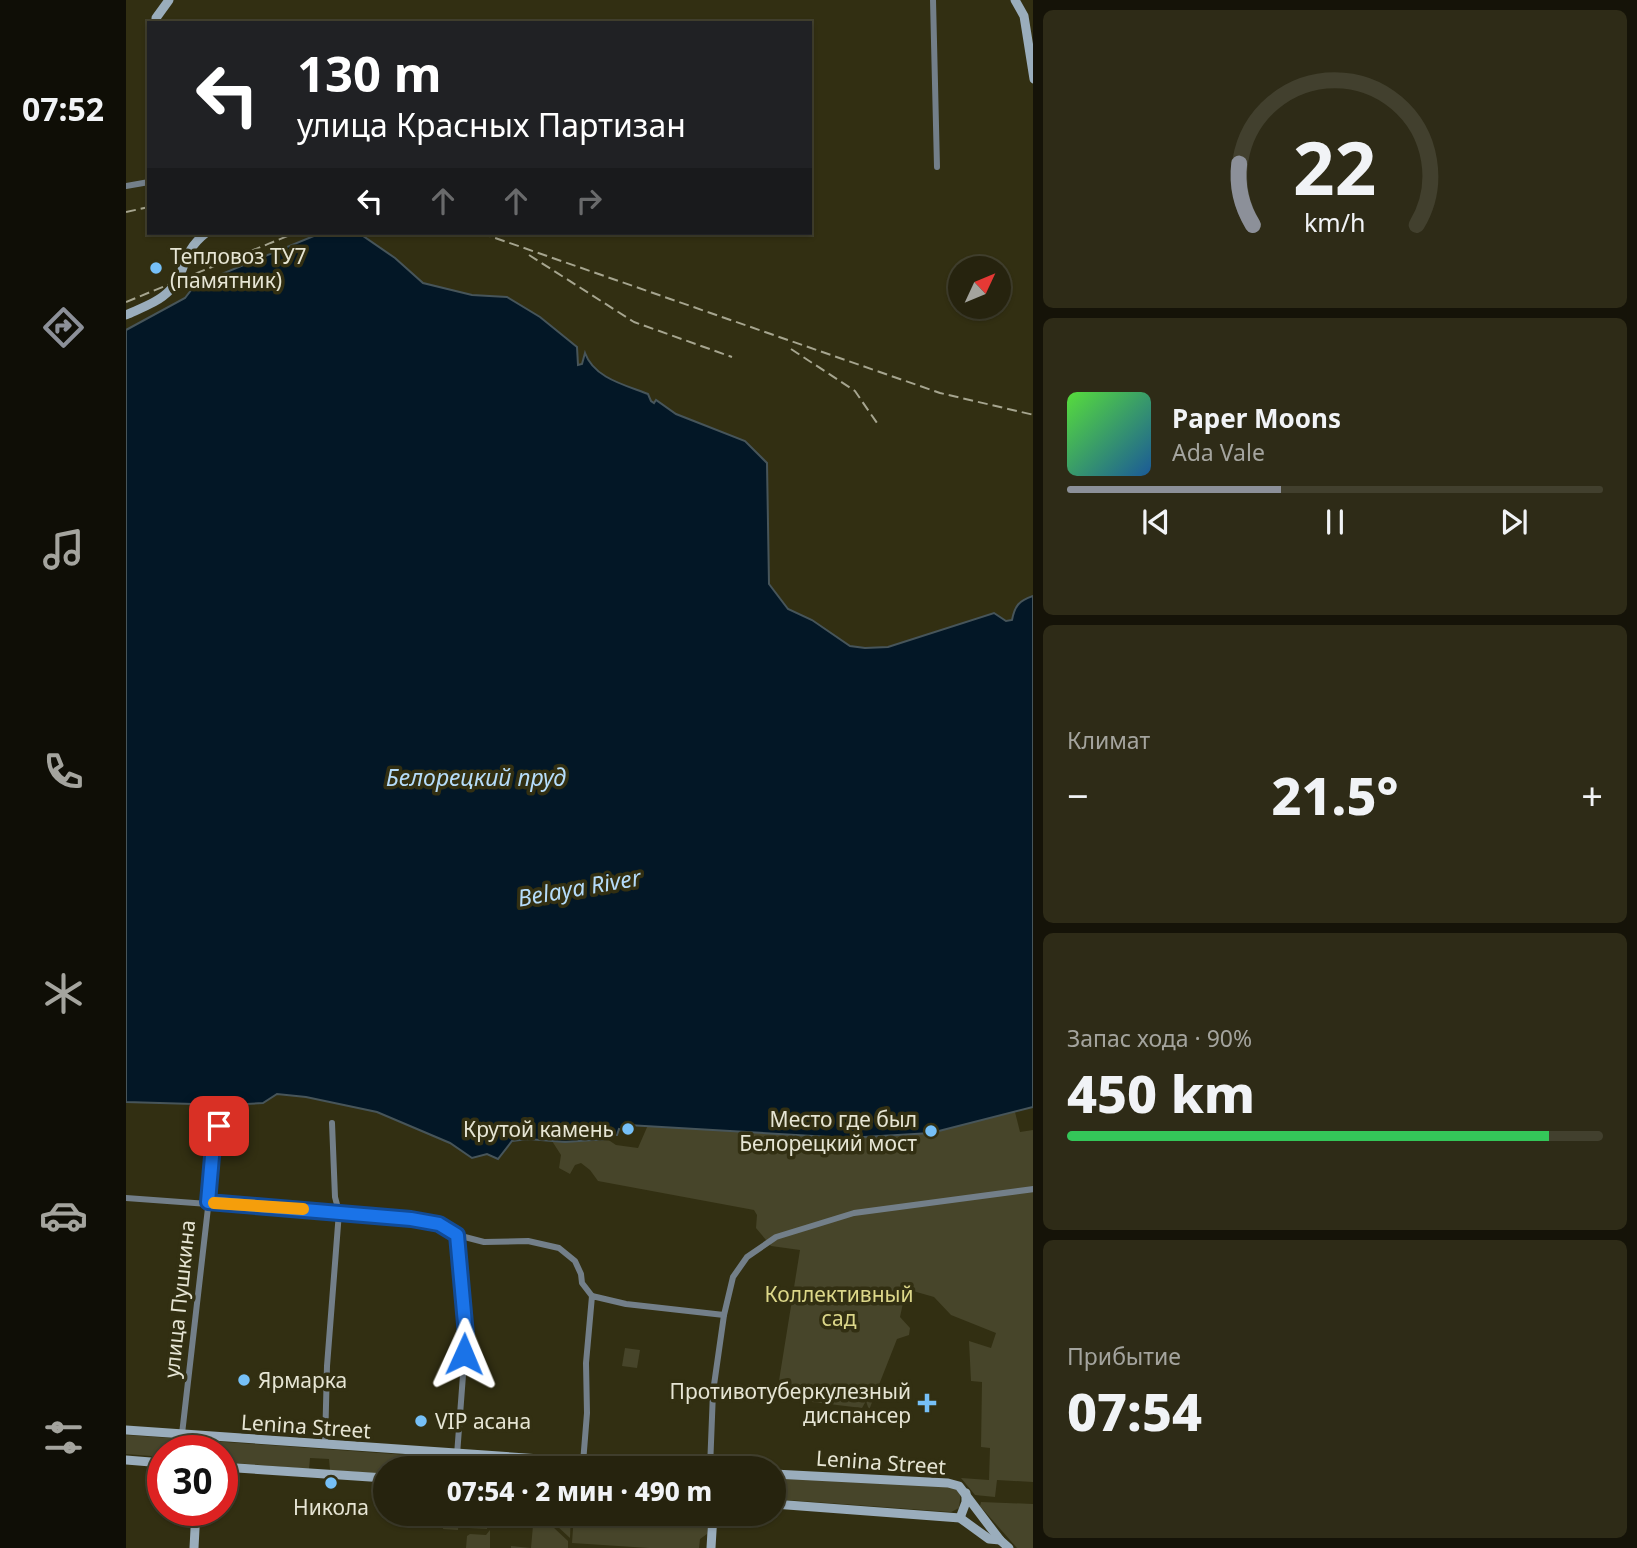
<!DOCTYPE html>
<html lang="ru">
<head>
<meta charset="utf-8">
<style>
	:root { --surface:#26230e; --page:#2e2b17; --text:#f1f3f6; --muted:#a4a49e; --line:#42402e; --accent:#8c9099 }
	body { margin:0; font-family:"Noto Sans",sans-serif; background:var(--page); color:var(--text); height:100vh; display:flex; flex-direction:column; font-size:26px; white-space:nowrap }
	* { box-sizing:border-box; margin:0 }
	p { font-size:23px; color:var(--muted) }
	.icon { flex:none; width:38px; height:38px; fill:none; stroke:currentColor; stroke-width:2; stroke-linecap:round; stroke-linejoin:round }
	.map { position:relative; flex:1; overflow:hidden }
	.details { display:flex; flex-direction:column; gap:10px; padding:10px; background:#151308; width:604px }
	.details>* { flex:none }
	.hud { position:absolute; left:21px; top:21px; width:665px; height:214px; border-radius:0px; box-shadow:0 2px 5px #0004,0 0 0 2px var(--line); background:#202124; color:#fff; overflow:hidden }
	.needle { width:46px; rotate:46deg }
	.controls { position:absolute; left:822px; top:256px; display:grid; gap:14px }
	.controls a { display:grid; place-items:center; width:63px; height:63px; border-radius:50%; background:var(--surface); box-shadow:0 2px 5px #0004,0 0 0 2px var(--line); font-size:35px }
	.speed { position:absolute; left:21px; top:1435px; display:flex; gap:14px; font-size:35px; font-weight:700; text-align:center }
	.speed>* { display:grid; place-content:center; width:91px; height:91px; border-radius:50%; background:var(--surface); box-shadow:0 2px 5px #0004,0 0 0 2px var(--line); line-height:1 }
	.speed .limit { border:10px solid #d22; background:#fff; color:#111 }
	.pin { position:absolute; display:grid; place-items:center; width:60px; height:60px; color:#fff; margin:-30px; border-radius:14px; box-shadow:0 4px 10px #0006 }
	.me { position:absolute; width:77px; margin:-38px; rotate:1deg; stroke-linejoin:round; filter:drop-shadow(0 0 5px #0008) }
	.turn { display:flex; align-items:center; gap:24px; height:147px; padding:0 35px; font-size:32px }
	.turn .icon { width:91px; height:91px; stroke-width:2.5 }
	.turn b { display:block; font-size:49px; line-height:60px }
	.lanes { display:flex; align-items:center; height:66px; padding:0 35px; background:#0003; justify-content:center; gap:35px; direction:ltr }
	.lanes .off { opacity:.35 }
	.big { font-size:52px; font-weight:800; line-height:1.1 }
	.details .card { flex:1; display:flex; flex-direction:column; justify-content:center; gap:10px; min-width:0; padding:0 24px; border-radius:10px; background:var(--page) }
	.details .dial { align-items:center; gap:0 }
	.dial svg { height:182px; overflow:visible; fill:none; stroke:var(--line); stroke-width:7; stroke-linecap:round; text-anchor:middle }
	.dial text { fill:var(--text); stroke:none }
	.song { display:flex; align-items:center; gap:21px }
	.cover { width:84px; height:84px; border-radius:10px; background:linear-gradient(135deg,hsl(110 70% 55%),hsl(210 70% 35%)) }
	.played { height:7px; border-radius:4px; background:linear-gradient(90deg,var(--accent) 40%,var(--line) 40%) }
	.keys { display:flex; justify-content:space-around; direction:ltr }
	.heat { display:flex; justify-content:space-between; align-items:center; font-size:38px; direction:ltr }
	.charge { height:10px; border-radius:5px; background:linear-gradient(90deg,#34c759 90%,var(--line) 0) }
	.trip { position:absolute; left:247px; top:1456px; width:413px; height:70px; border-radius:35px; background:var(--surface); box-shadow:0 2px 5px #0004,0 0 0 2px var(--line); font-weight:800; line-height:70px; text-align:center }
	main { display:flex; flex:1; min-height:0 }
	.dock { display:flex; flex-direction:column; width:126px; justify-content:space-around; align-items:center; background:#0f0e06; color:var(--muted) }
	.dock .icon { width:49px; height:49px }
	.dock .current { color:var(--accent) }
	.dock b { font-size:32px; color:var(--text) }
	.map>svg:first-child { display:block }
	.green { fill:#47452a }
	.water { fill:#031726; stroke:#47555a; stroke-width:2 }
	.lines { fill:none; stroke-linecap:round; stroke-linejoin:round }
	.street { stroke:#737f89; stroke-width:6 }
	.secondary { stroke:#9aadbc; stroke-width:9 }
	.rail { stroke:#a6a58f; stroke-width:2; stroke-dasharray:10 5; stroke-linecap:butt }
	.route-casing { stroke:#114b97; stroke-width:18 }
	.route { stroke:#1a73e8; stroke-width:12 }
	.slow { stroke:#f59e0b; stroke-width:12 }
	.poi-dot { fill:#76c0f7; stroke:#322f12; stroke-width:2.5 }
	.labels { text-anchor:middle; dominant-baseline:central; stroke-width:7; stroke-linejoin:round; paint-order:stroke }
	.poi-label { font-size:21px; fill:#e6e5d4; stroke:#322f12; text-anchor:start }
	.park-label { font-size:21px; fill:#dcd789; stroke:#322f12 }
	.street-label { font-size:21px; fill:#e6e5d4; stroke:#322f12 }
	.water-label { font-size:23px; font-style:italic; fill:#b5dcfa; stroke:#322f12 }
</style>
</head>
<body>
<main>
<nav class="dock">
<b>07:52</b>
<svg class="icon current" aria-label="directions" viewBox="0 0 24 24"><path d="M12 3l9 9-9 9-9-9zM9 14v-3h6M13 9l2 2-2 2"/></svg>
<svg class="icon" aria-label="music" viewBox="0 0 24 24"><path d="M9 18V5l10-2v13"/><circle cx="6" cy="18" r="3"/><circle cx="16" cy="16" r="3"/></svg>
<svg class="icon" aria-label="phone" viewBox="0 0 24 24"><path d="M5 4h4l2 5-3 2q2 4 5 5l2-3 5 2v4C11 20 4 13 5 4z"/></svg>
<svg class="icon" aria-label="climate" viewBox="0 0 24 24"><path d="M12 3v18M4 7l16 10M4 17L20 7"/></svg>
<svg class="icon" aria-label="car" viewBox="0 0 24 24"><path d="M5 17H2v-5l4-1 3-4h7l3 4 3 1v5h-3M9 17h6M6 11h13"/><circle cx="7" cy="17" r="2"/><circle cx="17" cy="17" r="2"/></svg>
<svg class="icon" aria-label="filters" viewBox="0 0 24 24"><path d="M4 7h16M4 17h16"/><circle cx="9" cy="7" r="2"/><circle cx="15" cy="17" r="2"/></svg>
</nav>
<div class="map">
<svg width="908" height="1548" viewBox="0 0 908 1548">
	<rect width="100%" height="100%" fill="#322f12"/>
	<g class="green">
		<path d="M889,1112L894,1132L907,1130V1482L871,1480L869,1497L849,1495L835,1478L863,1480L864,1448L855,1447L856,1382L845,1381L843,1341L865,1348L870,1333L825,1315L808,1297L780,1289L774,1317L784,1328L783,1335L771,1339L743,1410L740,1401L736,1408L661,1399L662,1389L652,1387L674,1250L645,1246L630,1228L631,1215L628,1210L472,1181L464,1170L455,1163L449,1165L444,1174L433,1168L435,1155L426,1141L481,1139L490,1145L512,1148L522,1125L720,1138L805,1133Z"/>
		<path d="M499,1348L514,1350L511,1368L496,1366Z"/>
		<path d="M0,1435L58,1439L57,1451H37V1457L0,1454Z"/>
		<path d="M85,1441L351,1460L354,1468H259V1474L204,1470L203,1459L184,1458L183,1469L96,1462V1451H85Z"/>
		<path d="M648,1477L827,1487L835,1492L833,1508L825,1512L648,1499Z"/>
		<path d="M855,1502L907,1504V1548H891L854,1506Z"/>
		<path d="M318,1514H333L332,1530L317,1529Z"/>
		<path d="M340,1514H362L361,1529L342,1528L339,1525Z"/>
		<path d="M408,1514H413L442,1541V1548H385V1546L405,1548Z"/>
		<path d="M418,1514H445L444,1538Z"/>
		<path d="M448,1514H581V1534L574,1539L573,1548H523L446,1543Z"/>
		<path d="M364,1530V1548H340L341,1536L344,1534L360,1535Z"/>
	</g>
	<path class="water" d="M195,233H225L237,236L269,258L297,283L346,295L381,297L414,317L451,347L452,365L456,364L459,353C468,378 499,385 522,394L525,401L528,403L530,400L550,414L619,441L641,463L643,584L662,609L686,620L724,646L739,648L762,647L868,613L880,621L886,620C889,605 893,601 907,596V1107L805,1133L721,1138L502,1125L497,1130L493,1129L491,1135H483L481,1139L439,1142L402,1139L386,1141L372,1159L361,1154L346,1158L324,1143L251,1112L180,1097L151,1094L137,1103L101,1105L0,1102V330L59,298L69,285Z"/>
	<g class="lines">
		<g class="street">
			<path d="M807,0L811,167"/>
			<path d="M0,186L23,182"/>
			<path d="M0,1198L285,1219L312,1224L331,1235L358,1242L402,1241L433,1248L449,1261L455,1274L456,1283L466,1296"/>
			<path d="M56,1434L86,1173L87,1145L93,1126"/>
			<path d="M199,1445L201,1366L213,1212L209,1197L206,1123"/>
			<path d="M331,1455L340,1335L331,1235"/>
			<path d="M457,1463L461,1413L460,1363L466,1296L500,1304L598,1315"/>
			<path d="M358,1468V1457"/>
			<path d="M584,1468L587,1392L598,1315L607,1277L621,1257L650,1237L728,1213L908,1189"/>
		</g>
		<g class="secondary">
			<path d="M889,0L898,16L908,79"/>
			<path d="M30,23V18L43,0"/>
			<path d="M0,315C15,308 33,302 44,290C62,271 54,253 80,233"/>
			<path d="M0,1430L544,1468"/>
			<path d="M72,1451L73,1436"/>
			<path d="M0,1460L37,1463"/>
			<path d="M96,1467L259,1478"/>
			<path d="M648,1474L822,1483L833,1486L874,1540L883,1548"/>
			<path d="M648,1504L834,1518L863,1539L874,1540"/>
			<path d="M834,1518L840,1502V1493"/>
			<path d="M68,1548L70,1510"/>
			<path d="M585,1548L587,1514"/>
		</g>
		<g class="rail">
			<path d="M0,212L23,207"/>
			<path d="M355,233L814,393L908,415"/>
			<path d="M403,255L508,322L606,357"/>
			<path d="M0,302L169,233"/>
			<path d="M665,349L729,391L751,423"/>
		</g>
	</g>
	<g class="lines">
		<g class="route-casing">
			<path id="route" d="M93,1126L87,1145L82,1202L285,1219L313,1224L331,1235L340,1335L338,1354"/>
		</g>
		<use href="#route" class="route"/>
		<path class="slow" d="M88,1203L177,1209"/>
	</g>
	<g class="poi-dot">
		<circle cx="30" cy="268" r="7"/>
		<circle cx="502" cy="1129" r="7"/>
		<circle cx="805" cy="1131" r="7"/>
		<circle cx="118" cy="1380" r="7"/>
		<path d="M797.5 1392.5h7v7h7v7h-7v7h-7v-7h-7v-7h7z"/>
		<circle cx="295" cy="1421" r="7"/>
		<circle cx="205" cy="1483" r="7"/>
	</g>
	<g class="labels">
		<g class="poi-label">
			<text x="44" y="256">Тепловоз ТУ7<tspan x="44" dy="24">(памятник)</tspan></text>
			<text x="791" y="1119" text-anchor="end">Место где был<tspan x="791" dy="24">Белорецкий мост</tspan></text>
			<text x="488" y="1129" text-anchor="end">Крутой камень</text>
			<text x="132" y="1380">Ярмарка</text>
			<text x="785" y="1391" text-anchor="end">Противотуберкулезный<tspan x="785" dy="24">диспансер</tspan></text>
			<text x="309" y="1421">VIP асана</text>
			<text x="205" y="1507" text-anchor="middle">Никола</text>
		</g>
		<g class="park-label">
			<text x="713" y="1294">Коллективный<tspan x="713" dy="24">сад</tspan></text>
		</g>
		<g class="street-label">
			<text transform="translate(53 1299) rotate(-84)">улица Пушкина</text>
			<text transform="translate(180 1426) rotate(4)">Lenina Street</text>
			<text transform="translate(755 1462) rotate(4)">Lenina Street</text>
		</g>
		<g class="water-label">
			<text x="350" y="777">Белорецкий пруд</text>
			<text transform="translate(453 887) rotate(-10)">Belaya River</text>
		</g>
	</g>
</svg>
<div class="controls">
<a><svg class="needle" viewBox="-14 -14 28 28"><path d="M0-13l5 13h-10z" fill="#e53935"/><path d="M0 13l5-13h-10z" fill="#a4a49e"/></svg></a>
</div>
<div class="speed"><div class="limit">30</div></div>
<div class="pin" style="left:93px;top:1126px;background:#d93025"><svg class="icon" aria-label="arrive" viewBox="0 0 24 24"><path d="M6 21V4h12l-3 4 3 4H6"/></svg></div>
<svg class="me" style="left:338px;top:1354px" viewBox="-20 -20 40 40"><path d="M0-17L14 15 0 8-14 15z" fill="#1a73e8" stroke="#fff" stroke-width="4"/></svg>
<div class="trip">07:54 · 2 мин · 490 m</div>
<div class="hud">
<div class="turn"><svg class="icon" aria-label="left" viewBox="0 0 24 24"><path d="M17 20v-9H6M10 6l-5 5 5 5"/></svg><div><b>130 m</b>улица Красных Партизан</div></div>
<div class="lanes"><svg class="icon" aria-label="left" viewBox="0 0 24 24"><path d="M17 20v-9H6M10 6l-5 5 5 5"/></svg><svg class="icon off" aria-label="ahead" viewBox="0 0 24 24"><path d="M12 20V5M6 11l6-6 6 6"/></svg><svg class="icon off" aria-label="ahead" viewBox="0 0 24 24"><path d="M12 20V5M6 11l6-6 6 6"/></svg><svg class="icon off" aria-label="right" viewBox="0 0 24 24"><path d="M7 20v-9h11M14 6l5 5-5 5"/></svg></div>
</div>
</div>
<section class="details">
<div class="card dial"><svg viewBox="0 0 100 80">
<path d="M14 69A42 42 0 1 1 86 69"/>
<path d="M14 69A42 42 0 0 1 8 42" stroke="#8c9099"/>
<text x="50" y="56" font-size="32" font-weight="700">22</text>
<text x="50" y="72" font-size="11">km/h</text>
</svg></div>
<div class="card">
<div class="song"><i class="cover"></i><div><b>Paper Moons</b><p>Ada Vale</p></div></div>
<div class="played"></div>
<div class="keys"><svg class="icon" aria-label="previous" viewBox="0 0 24 24"><path d="M18 5L8 12l10 7zM5 5v14"/></svg><svg class="icon" aria-label="pause" viewBox="0 0 24 24"><path d="M8 5v14M16 5v14"/></svg><svg class="icon" aria-label="next" viewBox="0 0 24 24"><path d="M6 5l10 7-10 7zM19 5v14"/></svg></div>
</div>
<div class="card"><p>Климат</p>
<div class="heat"><a>−</a><b class="big">21.5°</b><a>+</a></div>
</div>
<div class="card"><p>Запас хода · 90%</p><b class="big">450 km</b><div class="charge"></div></div>
<div class="card"><p>Прибытие</p><b class="big">07:54</b></div>
</section>
</main>
</body>
</html>
